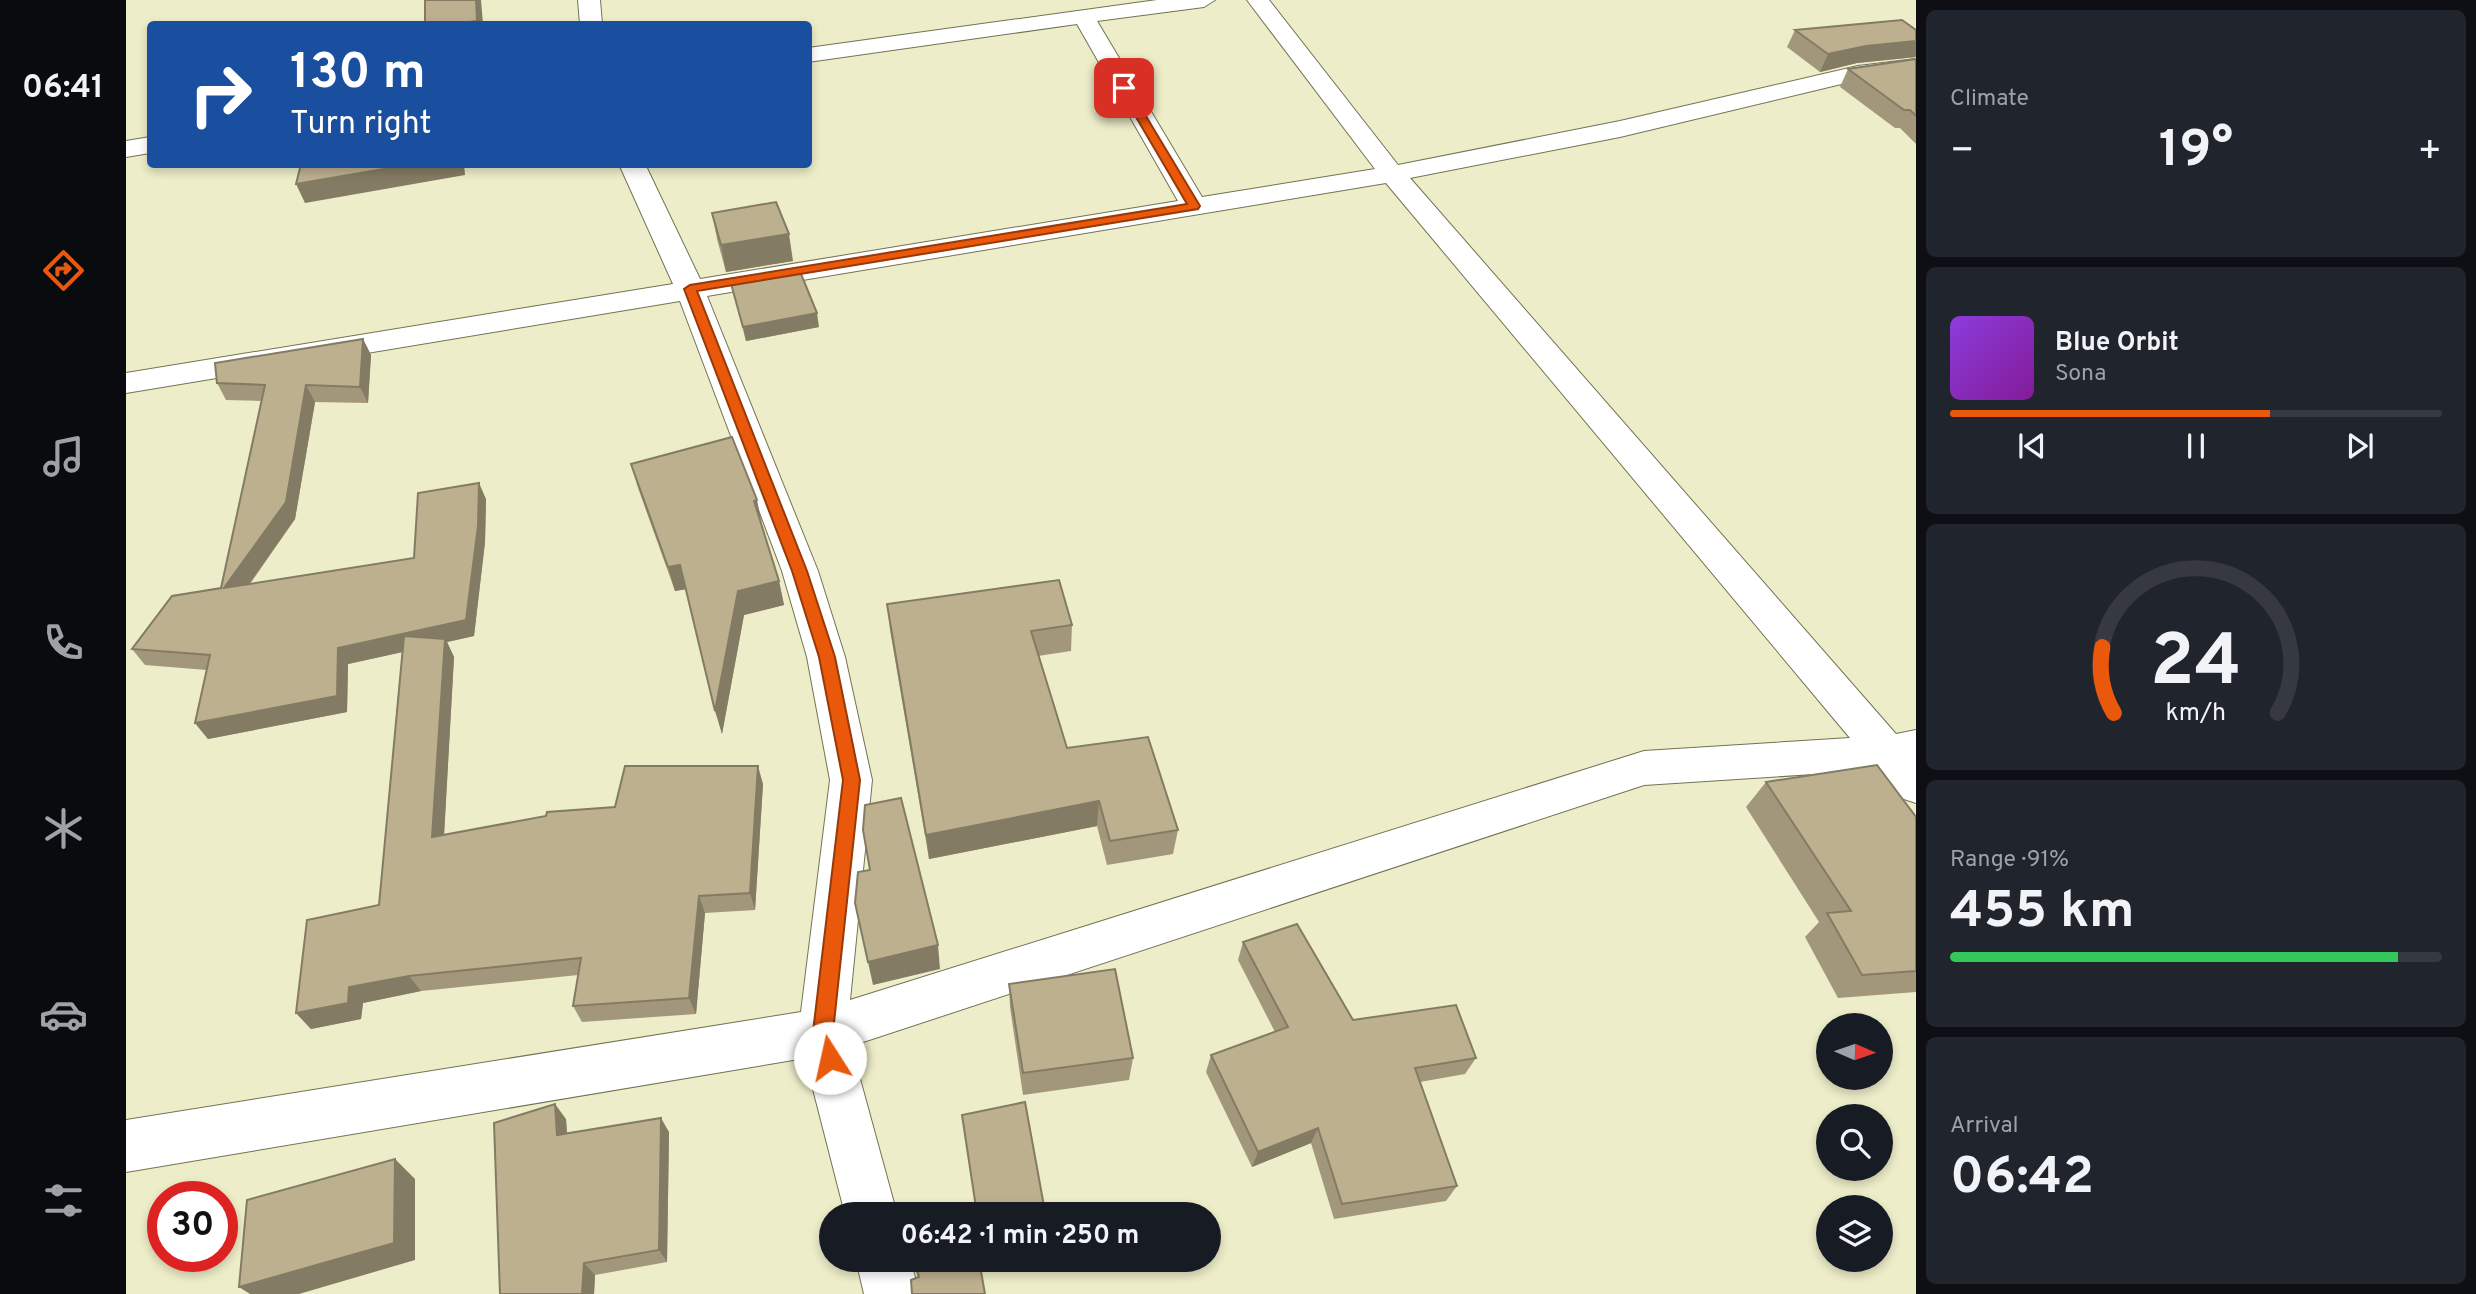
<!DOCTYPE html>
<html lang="en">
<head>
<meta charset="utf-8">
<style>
	:root { --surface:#171b24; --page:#20242c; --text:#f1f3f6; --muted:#9ea1a6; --line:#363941; --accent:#ea580c }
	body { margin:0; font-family:Overpass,sans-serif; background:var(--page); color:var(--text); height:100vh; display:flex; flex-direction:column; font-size:26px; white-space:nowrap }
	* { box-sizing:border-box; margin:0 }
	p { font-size:23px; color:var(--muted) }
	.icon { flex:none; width:38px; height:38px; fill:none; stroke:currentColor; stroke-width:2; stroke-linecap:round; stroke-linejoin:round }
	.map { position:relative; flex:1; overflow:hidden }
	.side { display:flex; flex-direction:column; gap:10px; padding:10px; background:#0d0f14; width:560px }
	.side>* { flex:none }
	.top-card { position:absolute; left:21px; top:21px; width:665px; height:147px; border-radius:7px; box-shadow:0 4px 10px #0003; background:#1a4fa0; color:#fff; overflow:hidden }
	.needle { width:46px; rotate:92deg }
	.controls { position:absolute; left:1690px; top:1013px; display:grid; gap:14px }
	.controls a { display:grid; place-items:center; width:77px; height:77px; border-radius:50%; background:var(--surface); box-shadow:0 4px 10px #0003; font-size:35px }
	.speed { position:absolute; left:21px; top:1181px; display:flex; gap:14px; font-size:35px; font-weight:700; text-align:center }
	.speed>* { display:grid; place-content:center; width:91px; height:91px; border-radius:50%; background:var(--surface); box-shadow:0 4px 10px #0003; line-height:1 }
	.speed .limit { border:10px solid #d22; background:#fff; color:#111 }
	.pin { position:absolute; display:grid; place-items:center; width:60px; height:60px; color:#fff; margin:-30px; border-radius:14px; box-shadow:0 4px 10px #0006 }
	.me { position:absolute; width:77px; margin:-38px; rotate:350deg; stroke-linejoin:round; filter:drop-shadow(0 0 5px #0008) }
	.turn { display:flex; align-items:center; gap:24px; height:147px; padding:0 28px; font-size:32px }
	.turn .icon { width:91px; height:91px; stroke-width:2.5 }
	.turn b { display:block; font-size:49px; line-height:60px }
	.big { font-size:52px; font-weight:700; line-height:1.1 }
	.side .widget { flex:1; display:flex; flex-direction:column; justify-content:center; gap:10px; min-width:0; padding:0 24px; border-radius:10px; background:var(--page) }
	.side .dial { align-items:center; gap:0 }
	.dial svg { height:182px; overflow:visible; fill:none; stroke:var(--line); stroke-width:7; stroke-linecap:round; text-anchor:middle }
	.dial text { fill:var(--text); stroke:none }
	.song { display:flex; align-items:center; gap:21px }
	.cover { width:84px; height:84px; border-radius:10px; background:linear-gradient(135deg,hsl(270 70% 55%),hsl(290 70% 35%)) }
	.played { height:7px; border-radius:4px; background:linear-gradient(90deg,var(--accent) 65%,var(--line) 65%) }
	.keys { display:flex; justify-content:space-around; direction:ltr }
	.heat { display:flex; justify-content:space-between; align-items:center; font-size:38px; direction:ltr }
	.charge { height:10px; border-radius:5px; background:linear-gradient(90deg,#34c759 91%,var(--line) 0) }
	.trip { position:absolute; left:693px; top:1202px; width:402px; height:70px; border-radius:35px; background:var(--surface); box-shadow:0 4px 10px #0003; font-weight:700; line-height:70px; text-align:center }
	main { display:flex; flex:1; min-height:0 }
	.tabs { display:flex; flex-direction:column; width:126px; justify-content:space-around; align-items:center; background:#090b0e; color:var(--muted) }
	.tabs .icon { width:49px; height:49px }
	.tabs .active { color:var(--accent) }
	.tabs b { font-size:32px; color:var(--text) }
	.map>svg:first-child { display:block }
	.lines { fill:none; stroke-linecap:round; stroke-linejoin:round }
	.minor-casing { stroke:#737353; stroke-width:2 }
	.minor { fill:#fff; fill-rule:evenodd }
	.wall { fill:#a3977b }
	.shaded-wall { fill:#847b64 }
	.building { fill:#bdb08f; stroke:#847b64; stroke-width:2 }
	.route { fill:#ea580c; stroke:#983908; stroke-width:2 }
</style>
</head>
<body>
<main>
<nav class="tabs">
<b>06:41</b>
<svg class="icon active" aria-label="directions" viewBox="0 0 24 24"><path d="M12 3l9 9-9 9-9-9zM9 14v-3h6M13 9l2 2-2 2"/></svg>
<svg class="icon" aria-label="music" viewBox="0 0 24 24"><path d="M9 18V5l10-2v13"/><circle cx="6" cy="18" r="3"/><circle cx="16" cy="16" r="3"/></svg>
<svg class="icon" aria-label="phone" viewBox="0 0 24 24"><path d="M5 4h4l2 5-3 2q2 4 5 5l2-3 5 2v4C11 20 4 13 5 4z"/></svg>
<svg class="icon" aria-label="climate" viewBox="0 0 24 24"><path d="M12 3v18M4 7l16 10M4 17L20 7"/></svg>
<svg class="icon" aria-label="car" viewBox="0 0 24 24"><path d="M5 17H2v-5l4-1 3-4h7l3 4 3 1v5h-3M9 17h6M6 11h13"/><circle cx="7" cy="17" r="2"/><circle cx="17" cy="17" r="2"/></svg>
<svg class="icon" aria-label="filters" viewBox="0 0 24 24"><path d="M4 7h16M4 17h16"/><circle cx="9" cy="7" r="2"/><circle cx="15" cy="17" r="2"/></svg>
</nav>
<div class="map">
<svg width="1790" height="1294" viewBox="0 0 1790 1294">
	<rect width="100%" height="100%" fill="#ededc9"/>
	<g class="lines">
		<g class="minor-casing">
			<g id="minor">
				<path d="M452,0H474L476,24H454Z"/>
				<path d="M1031,0H1089L1078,7L971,21L1076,197L1249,169L1121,0H1143L1272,165L1494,121L1732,66L1790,59V73L1732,80L1494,137L1284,178L1770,734L1790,730V803L1775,798L1751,770L1518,785L725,1046L771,1214H719L679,1058L0,1172V1120L675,1012L704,780L681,657L656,571L554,301L0,393V373L547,284L493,164H519L574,279L1052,201L951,24L682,62V48ZM1260,183L1724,738L1518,751L724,1000L746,780L719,657L692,571L581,296Z"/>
				<path d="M24,137V153L0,157V141Z"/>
				<path d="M730,1260H784L794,1294H738Z"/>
			</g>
		</g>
		<use href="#minor" class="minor"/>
	</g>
	<g class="wall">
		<path d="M1669,30H1790V57L1731,63L1694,72L1661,47Z"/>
		<path d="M1790,59V144L1774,128H1769L1714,87L1722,69Z"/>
		<path d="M586,213L667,261L600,272L591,239Z"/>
		<path d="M604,280L693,327L620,341Z"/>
		<path d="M237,339L245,355L242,403L189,402L169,519L124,584L288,558L360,499L359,542L348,636L321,642L328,657L318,835L637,784L629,910L579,913L570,1014L456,1022L447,1006L452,975L295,991L237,1003L235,1019L185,1029L170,1013L253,905L276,652L222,664L221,712L82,739L69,723L81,670L19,665L6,649L95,588L136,401L100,400L91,383Z"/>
		<path d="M505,464L635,524L653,581L658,605L618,615L596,734L560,589L549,591L512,488Z"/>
		<path d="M761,604L946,625L945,651L912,656L941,748L1052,830L1047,854L981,865L971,826L803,859L764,630Z"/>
		<path d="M1640,782L1790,817V992L1712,998L1679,937L1693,922L1620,807Z"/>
		<path d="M1117,942L1227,1020L1350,1058L1339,1074L1294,1082L1331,1186L1320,1201L1208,1219L1185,1143L1126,1167L1080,1072L1085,1055L1149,1032L1112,960Z"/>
		<path d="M883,984L1007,1058L1003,1080L897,1095L884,1007Z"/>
		<path d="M836,1115L918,1206V1214H851Z"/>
		<path d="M440,1119L441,1134L543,1132L541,1262L469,1275L468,1294H374Z"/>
		<path d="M786,1260H853L792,1277Z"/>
	</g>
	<g class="shaded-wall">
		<path d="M350,0H355L357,24H326Z"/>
		<path d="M1790,41V57L1731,63L1694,72L1702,54L1740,46Z"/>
		<path d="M287,164H338L339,175L179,203L170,184Z"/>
		<path d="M663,234L667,261L600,272L595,245Z"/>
		<path d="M691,313L693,327L620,341L617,327Z"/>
		<path d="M237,339L245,355L242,403L234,387Z"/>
		<path d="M180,385L189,402L169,519L109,604L98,588Z"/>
		<path d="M353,483L360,499L359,542L348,636L321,642L328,657L317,854L306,837L318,643L222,664L221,712L82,739L69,723L212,648Z"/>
		<path d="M631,500L636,524L628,501Z"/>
		<path d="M554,565L561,589L549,591L542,567Z"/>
		<path d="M653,581L658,605L618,615L596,734L589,711L612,591Z"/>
		<path d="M632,766L637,784L629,910L624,893Z"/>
		<path d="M973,801L971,826L803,859L800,835Z"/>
		<path d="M573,896L579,913L570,1014L563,998Z"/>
		<path d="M812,945L814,969L747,985L742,962Z"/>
		<path d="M283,976L295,991L237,1003L235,1019L185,1029L170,1013L223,987Z"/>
		<path d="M429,1104L440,1119L442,1149L431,1135Z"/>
		<path d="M535,1118L543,1132L541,1262L533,1250Z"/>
		<path d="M1192,1128L1185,1143L1126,1167L1132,1152Z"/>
		<path d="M269,1159L289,1179V1260L173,1294H124L113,1287Z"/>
		<path d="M458,1263L469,1275L468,1294H456Z"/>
	</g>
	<g class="building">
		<path d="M299,0H350L351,21L326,24H299Z"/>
		<path d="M1776,20L1790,30V41L1740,46L1702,54L1669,30Z"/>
		<path d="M1790,59V116L1784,110H1778L1722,69Z"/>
		<path d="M175,164H287L170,184Z"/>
		<path d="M650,202L663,234L595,245L586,213Z"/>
		<path d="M673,269L691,313L617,327L604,280Z"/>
		<path d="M237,339L234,387L180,385L160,502L98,588L288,558L292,493L353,483L352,526L340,620L212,648L211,696L69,723L84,655L6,649L46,596L95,588L139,385L91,383L89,363Z"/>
		<path d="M606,437L631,500L628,501L653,581L612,591L589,711L554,565L542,567L505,464Z"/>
		<path d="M933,580L946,625L905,631L941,748L1022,737L1052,830L984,841L973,801L800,835L761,604Z"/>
		<path d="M278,636L319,639L306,837L420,816L421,812L489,807L499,766H632L624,893L573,896L563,998L447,1006L455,958L283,976L223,987L222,1003L170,1013L181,920L253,905Z"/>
		<path d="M1751,765L1790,817V971L1736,975L1701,913L1725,911L1640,782Z"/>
		<path d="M775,798L812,945L742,962L729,903L732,872L744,870L737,830L739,805Z"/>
		<path d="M1171,924L1227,1020L1330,1005L1350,1058L1289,1068L1331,1186L1216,1204L1192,1128L1132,1152L1085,1055L1162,1027L1117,942Z"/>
		<path d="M989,969L1007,1058L897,1073L883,984Z"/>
		<path d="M899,1102L918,1206L873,1214H851L836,1115Z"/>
		<path d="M429,1104L431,1135L535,1118L533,1250L458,1263L456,1294H374L368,1123Z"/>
		<path d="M269,1159L268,1243L113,1287L121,1200Z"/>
		<path d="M788,1260H853L859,1294H786L785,1280L793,1277Z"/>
	</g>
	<path class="route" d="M998,85L1003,88L1074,206L1072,209L571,291L681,571L709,657L734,780L707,1032L714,1058L711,1065L704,1068L696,1065L687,1032L717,780L693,657L666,571L558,289L564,285L1061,204L993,88Z"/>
</svg>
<div class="controls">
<a><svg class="needle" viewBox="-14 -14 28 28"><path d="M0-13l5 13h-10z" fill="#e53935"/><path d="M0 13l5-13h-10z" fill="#9ea1a6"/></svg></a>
<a><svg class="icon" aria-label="search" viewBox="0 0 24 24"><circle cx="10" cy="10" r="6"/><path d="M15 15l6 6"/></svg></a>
<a><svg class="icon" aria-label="layers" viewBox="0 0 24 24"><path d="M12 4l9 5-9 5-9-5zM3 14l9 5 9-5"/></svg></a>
</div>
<div class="speed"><div class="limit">30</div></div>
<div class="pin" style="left:998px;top:88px;background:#d93025"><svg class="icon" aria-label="arrive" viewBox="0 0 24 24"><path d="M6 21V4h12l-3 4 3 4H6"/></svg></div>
<svg class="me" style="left:704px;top:1058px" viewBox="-20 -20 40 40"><circle r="19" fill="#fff"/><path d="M0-13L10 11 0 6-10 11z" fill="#ea580c"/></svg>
<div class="trip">06:42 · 1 min · 250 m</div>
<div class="top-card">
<div class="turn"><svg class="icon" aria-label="right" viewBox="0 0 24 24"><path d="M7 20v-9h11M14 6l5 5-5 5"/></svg><div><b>130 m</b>Turn right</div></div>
</div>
</div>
<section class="side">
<div class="widget"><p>Climate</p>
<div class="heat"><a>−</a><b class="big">19°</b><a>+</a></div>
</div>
<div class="widget">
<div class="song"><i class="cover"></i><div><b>Blue Orbit</b><p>Sona</p></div></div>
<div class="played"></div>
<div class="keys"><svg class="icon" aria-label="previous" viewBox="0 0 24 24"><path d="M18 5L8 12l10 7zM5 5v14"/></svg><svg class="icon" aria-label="pause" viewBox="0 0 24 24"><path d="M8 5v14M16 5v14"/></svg><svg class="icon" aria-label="next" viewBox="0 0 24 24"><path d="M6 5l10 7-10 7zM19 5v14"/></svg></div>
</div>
<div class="widget dial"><svg viewBox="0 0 100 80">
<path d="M14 69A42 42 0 1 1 86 69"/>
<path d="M14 69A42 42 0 0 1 9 40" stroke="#ea580c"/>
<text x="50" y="56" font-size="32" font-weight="700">24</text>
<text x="50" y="72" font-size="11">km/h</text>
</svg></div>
<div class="widget"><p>Range · 91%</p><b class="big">455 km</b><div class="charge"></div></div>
<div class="widget"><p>Arrival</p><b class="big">06:42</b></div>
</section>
</main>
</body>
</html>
